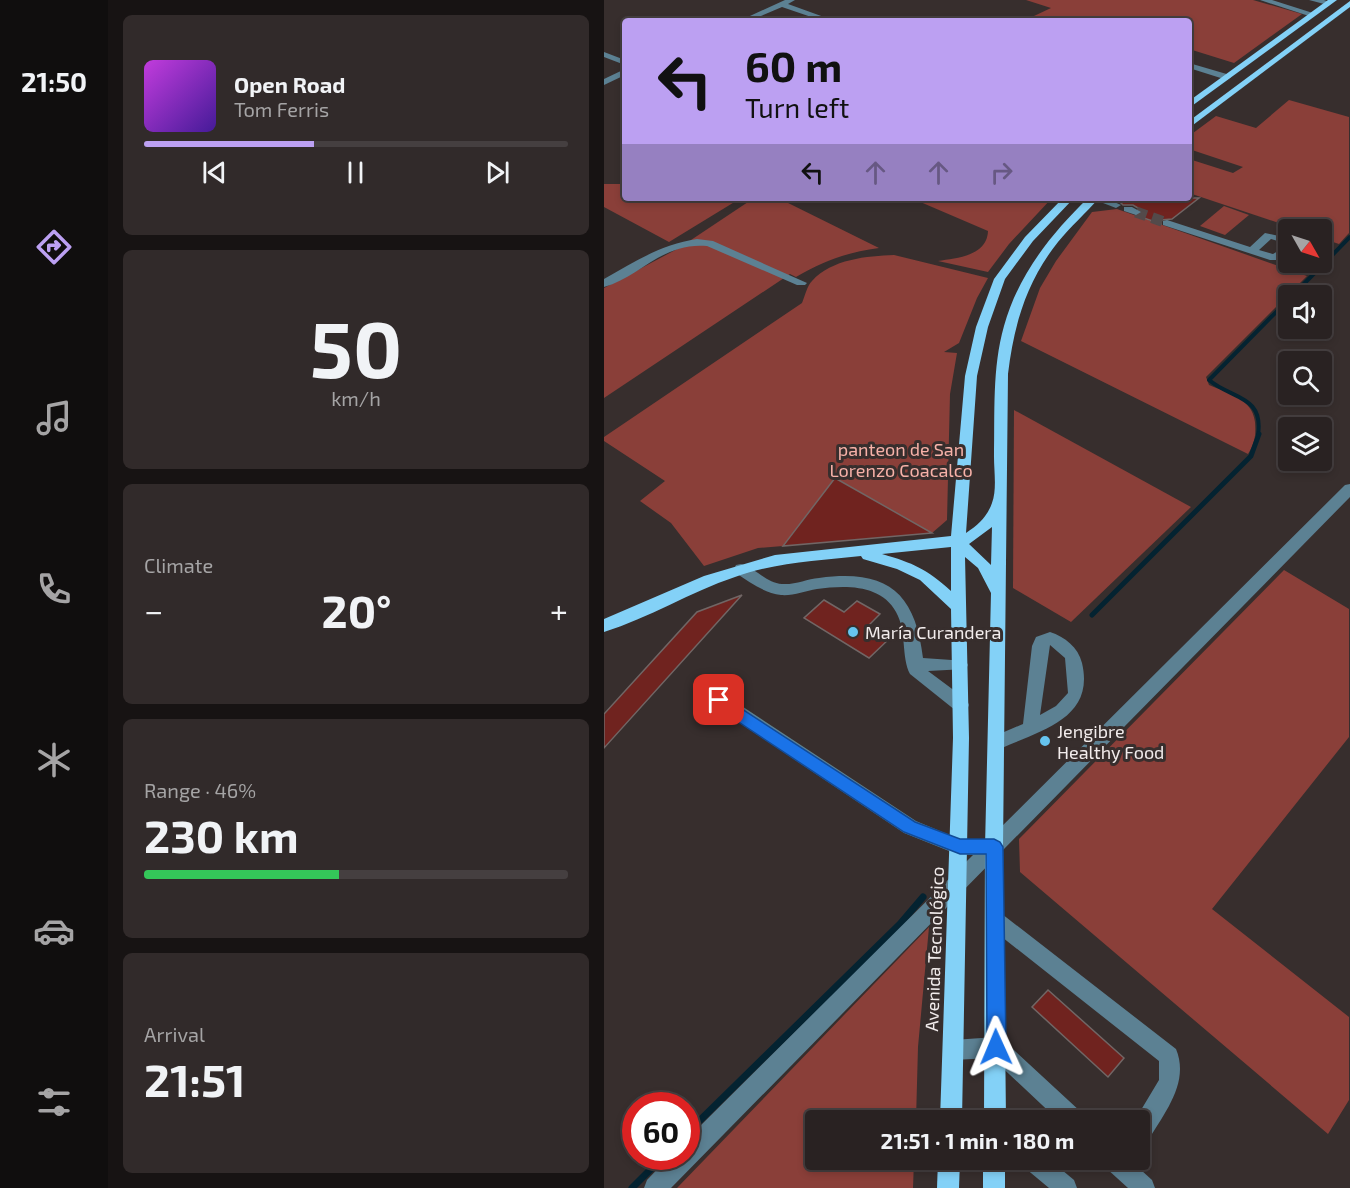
<!DOCTYPE html>
<html lang="en">
<head>
<meta charset="utf-8">
<style>
	:root { --surface:#292222; --page:#312a2a; --text:#f1f3f6; --muted:#a5a4a5; --line:#453f40; --accent:#bca0f2 }
	body { margin:0; font-family:"Exo 2",sans-serif; background:var(--page); color:var(--text); height:100vh; display:flex; flex-direction:column; font-size:22px; white-space:nowrap }
	* { box-sizing:border-box; margin:0 }
	p { font-size:20px; color:var(--muted) }
	.icon { flex:none; width:33px; height:33px; fill:none; stroke:currentColor; stroke-width:2; stroke-linecap:round; stroke-linejoin:round }
	.map { position:relative; flex:1; overflow:hidden }
	.side { display:flex; flex-direction:column; gap:15px; padding:15px; background:#171313; width:496px }
	.side>* { flex:none }
	.top-card { position:absolute; left:18px; top:18px; width:570px; height:183px; border-radius:6px; box-shadow:0 3px 9px #0003,0 0 0 2px var(--line); background:#bca0f2; color:#111; overflow:hidden }
	.needle { width:39px; rotate:129deg }
	.buttons { position:absolute; left:674px; top:219px; display:grid; gap:12px }
	.buttons a { display:grid; place-items:center; width:54px; height:54px; border-radius:6px; background:var(--surface); box-shadow:0 3px 9px #0003,0 0 0 2px var(--line); font-size:30px }
	.speed { position:absolute; left:18px; top:1092px; display:flex; gap:12px; font-size:30px; font-weight:700; text-align:center }
	.speed>* { display:grid; place-content:center; width:78px; height:78px; border-radius:50%; background:var(--surface); box-shadow:0 3px 9px #0003,0 0 0 2px var(--line); line-height:1 }
	.speed .limit { border:9px solid #d22; background:#fff; color:#111 }
	.pin { position:absolute; display:grid; place-items:center; width:51px; height:51px; color:#fff; margin:-26px; border-radius:12px; box-shadow:0 3px 9px #0006 }
	.me { position:absolute; width:66px; margin:-33px; rotate:359deg; stroke-linejoin:round; filter:drop-shadow(0 0 4px #0008) }
	.turn { display:flex; align-items:center; gap:21px; height:126px; padding:0 24px; font-size:27px }
	.turn .icon { width:78px; height:78px; stroke-width:2.5 }
	.turn b { display:block; font-size:42px; line-height:51px }
	.lanes { display:flex; align-items:center; height:57px; padding:0 24px; background:#0003; justify-content:center; gap:30px; direction:ltr }
	.lanes .off { opacity:.35 }
	.big { font-size:45px; font-weight:700; line-height:1.1 }
	.side .tile { flex:1; display:flex; flex-direction:column; justify-content:center; gap:9px; min-width:0; padding:0 21px; border-radius:9px; background:var(--page) }
	.side .dial { align-items:center; gap:0 }
	.dial b { font-size:78px; line-height:1 }
	.song { display:flex; align-items:center; gap:18px }
	.cover { width:72px; height:72px; border-radius:9px; background:linear-gradient(135deg,hsl(290 70% 55%),hsl(260 70% 35%)) }
	.played { height:6px; border-radius:3px; background:linear-gradient(90deg,var(--accent) 40%,var(--line) 40%) }
	.keys { display:flex; justify-content:space-around; direction:ltr }
	.heat { display:flex; justify-content:space-between; align-items:center; font-size:33px; direction:ltr }
	.charge { height:9px; border-radius:4px; background:linear-gradient(90deg,#34c759 46%,var(--line) 0) }
	.trip { position:absolute; left:201px; top:1110px; width:345px; height:60px; border-radius:6px; background:var(--surface); box-shadow:0 3px 9px #0003,0 0 0 2px var(--line); font-weight:700; line-height:60px; text-align:center }
	main { display:flex; flex:1; min-height:0 }
	.dock { display:flex; flex-direction:column; width:108px; justify-content:space-around; align-items:center; background:#100e0e; color:var(--muted) }
	.dock .icon { width:42px; height:42px }
	.dock .current { color:var(--accent) }
	.dock b { font-size:27px; color:var(--text) }
	.map>svg:first-child { display:block }
	.green { fill:#8a3f39 }
	.lines { fill:none; stroke-linecap:round; stroke-linejoin:round }
	.stream-far2 { stroke:#042331; stroke-width:4 }
	.stream-far1 { stroke:#042331; stroke-width:5 }
	.stream { stroke:#042331; stroke-width:7 }
	.building { fill:#70231f; stroke:#716665; stroke-width:1.5 }
	.minor-tunnel { stroke:#534a4a; stroke-width:11; stroke-dasharray:11 6; stroke-linecap:butt }
	.minor { fill:#5c8193; fill-rule:evenodd }
	.major { fill:#83d1f7; fill-rule:evenodd }
	.route { fill:#1a73e8; stroke:#114b97; stroke-width:1.5 }
	.poi-dot { fill:#66c4ef; stroke:#372e2d; stroke-width:2 }
	.labels { text-anchor:middle; dominant-baseline:central; stroke-width:6; stroke-linejoin:round; paint-order:stroke }
	.park-label { font-size:18px; fill:#f7b1a8; stroke:#372e2d }
	.poi-label { font-size:18px; fill:#f2ecec; stroke:#372e2d; text-anchor:start }
	.street-label { font-size:18px; fill:#f2ecec; stroke:#372e2d }
</style>
</head>
<body>
<main>
<nav class="dock">
<b>21:50</b>
<svg class="icon current" aria-label="directions" viewBox="0 0 24 24"><path d="M12 3l9 9-9 9-9-9zM9 14v-3h6M13 9l2 2-2 2"/></svg>
<svg class="icon" aria-label="music" viewBox="0 0 24 24"><path d="M9 18V5l10-2v13"/><circle cx="6" cy="18" r="3"/><circle cx="16" cy="16" r="3"/></svg>
<svg class="icon" aria-label="phone" viewBox="0 0 24 24"><path d="M5 4h4l2 5-3 2q2 4 5 5l2-3 5 2v4C11 20 4 13 5 4z"/></svg>
<svg class="icon" aria-label="climate" viewBox="0 0 24 24"><path d="M12 3v18M4 7l16 10M4 17L20 7"/></svg>
<svg class="icon" aria-label="car" viewBox="0 0 24 24"><path d="M5 17H2v-5l4-1 3-4h7l3 4 3 1v5h-3M9 17h6M6 11h13"/><circle cx="7" cy="17" r="2"/><circle cx="17" cy="17" r="2"/></svg>
<svg class="icon" aria-label="filters" viewBox="0 0 24 24"><path d="M4 7h16M4 17h16"/><circle cx="9" cy="7" r="2"/><circle cx="15" cy="17" r="2"/></svg>
</nav>
<section class="side">
<div class="tile">
<div class="song"><i class="cover"></i><div><b>Open Road</b><p>Tom Ferris</p></div></div>
<div class="played"></div>
<div class="keys"><svg class="icon" aria-label="previous" viewBox="0 0 24 24"><path d="M18 5L8 12l10 7zM5 5v14"/></svg><svg class="icon" aria-label="pause" viewBox="0 0 24 24"><path d="M8 5v14M16 5v14"/></svg><svg class="icon" aria-label="next" viewBox="0 0 24 24"><path d="M6 5l10 7-10 7zM19 5v14"/></svg></div>
</div>
<div class="tile dial"><b>50</b><p>km/h</p></div>
<div class="tile"><p>Climate</p>
<div class="heat"><a>−</a><b class="big">20°</b><a>+</a></div>
</div>
<div class="tile"><p>Range · 46%</p><b class="big">230 km</b><div class="charge"></div></div>
<div class="tile"><p>Arrival</p><b class="big">21:51</b></div>
</section>
<div class="map">
<svg width="746" height="1188" viewBox="0 0 746 1188">
	<rect width="100%" height="100%" fill="#372e2d"/>
	<g class="green">
		<path d="M422,0H649L698,14L630,63L585,49V21H492L485,19L481,21H446L430,16L447,8Z"/>
		<path d="M685,100L745,117V233L735,244L717,238V230L693,229L585,193V159L629,173L639,167L585,149V136L612,116L652,128Z"/>
		<path d="M0,184H21V198H137L65,242L0,207Z"/>
		<path d="M150,198H174L275,248C244,252 219,261 192,277L186,274L0,398V288L75,248Z"/>
		<path d="M307,198H448L405,244L384,272L334,261C353,258 383,256 384,231Z"/>
		<path d="M620,206L645,215L621,235L596,226Z"/>
		<path d="M513,209L703,276L602,377L605,385C624,393 648,398 651,422C652,435 651,443 644,454L417,341L436,288L452,261L488,212Z"/>
		<path d="M290,255L384,278L373,298L355,343L340,352L353,353L346,394L343,520L328,533L231,478L179,546L154,548L100,566L67,523L36,501L61,481L0,441V437L198,303C201,296 203,286 208,281C228,259 263,256 290,255Z"/>
		<path d="M410,410L587,507L467,622L409,588Z"/>
		<path d="M680,570L745,609V737L608,909L745,1017V1100L724,1134L416,872L415,839Z"/>
		<path d="M325,927L314,1047L312,1120H212V1160H310L309,1188H73Z"/>
	</g>
	<g class="lines">
		<g class="stream-far2">
			<path d="M688,296L746,237"/>
			<path d="M654,435C660,395 627,399 605,380L684,300"/>
		</g>
		<path class="stream-far1" d="M488,615L647,456L655,434"/>
		<g class="stream">
			<path d="M82,1134L296,924L319,897"/>
			<path d="M28,1188L60,1156"/>
		</g>
	</g>
	<g class="building">
		<path d="M522,198H595L568,219L557,220V224L534,216L539,211L529,205H519L516,202Z"/>
		<path d="M231,478L328,533L179,546Z"/>
		<path d="M138,595L0,748V714L93,612Z"/>
		<path d="M220,600L240,612L253,601L276,614L264,626L285,639L265,658L200,618Z"/>
		<path d="M444,990L520,1058L504,1077L428,1007Z"/>
	</g>
	<g class="lines">
		<path class="minor-tunnel" d="M532,212L563,223"/>
		<g class="minor">
			<path d="M181,0H191L184,4L231,21H219L178,7L145,21H135Z"/>
			<path d="M656,0H668L712,14L705,16Z"/>
			<path d="M705,0H720L728,3L724,5Z"/>
			<path d="M0,52L21,60V65L0,57Z"/>
			<path d="M585,63L626,75L627,77L623,80L585,68Z"/>
			<path d="M21,69V75L0,85V79Z"/>
			<path d="M486,198H501L517,205L512,208Z"/>
			<path d="M520,207H528L537,212L532,215L520,211Z"/>
			<path d="M563,220L646,247L661,233L684,238V244L667,239L655,250L669,254L684,245V253L674,260H666L559,225V221Z"/>
			<path d="M93,239L109,241L203,283L201,285H193L103,246C58,242 36,277 0,287V279C30,262 58,244 93,239Z"/>
			<path d="M746,484V497L67,1188H40L43,1180L66,1156H82V1140L369,855H355L300,833L109,705L107,700L109,695L115,693L121,695L312,821L355,839H385L741,485Z"/>
			<path d="M137,564C152,568 162,583 178,584C191,585 203,579 215,578C282,569 311,591 319,658L362,661L364,665L362,669L324,671L363,700L365,705L363,710L357,712L351,710L306,674C297,657 303,631 292,612C277,584 241,585 213,589C201,591 189,596 177,595C160,593 145,582 132,573L130,569L132,565Z"/>
			<path d="M446,632C461,637 474,647 478,663C491,718 438,730 398,748L392,750L386,748L384,743L386,738L419,724L428,646L432,637ZM446,645L461,658L464,693L452,706L436,715Z"/>
			<path d="M391,911L398,914L572,1049C586,1083 560,1113 544,1141L536,1144V1120H531L555,1080V1061L384,926L381,920L384,914Z"/>
			<path d="M392,1037L399,1040L477,1112L480,1120H454L388,1058L349,1060L342,1057L339,1050L342,1043L349,1040Z"/>
			<path d="M418,1160H446L470,1180L473,1188H445L421,1168Z"/>
			<path d="M499,1160H526L548,1180L551,1188H524L502,1168Z"/>
		</g>
		<g class="major">
			<path d="M724,0H733L585,108V101Z"/>
			<path d="M746,1V7L585,128V121Z"/>
			<path d="M459,198H470L429,241L401,279L384,327L373,376L362,533C374,525 383,517 388,503C393,490 390,471 390,457C391,414 388,368 400,326C414,275 447,234 484,198H495C482,213 467,226 454,242C422,282 410,325 404,374L399,847L402,1120H380L381,847L387,593L374,568L361,557L365,738L358,1120H336L349,738L347,609L316,580L293,569L259,559L257,556C215,561 172,562 131,577C86,592 45,618 0,632V619L100,576L171,555L347,536L361,376L372,327L390,279L421,237ZM388,527L387,565L365,544ZM347,547V591C323,569 309,563 278,554Z"/>
			<path d="M334,1160H356L355,1188H333Z"/>
			<rect x="379" y="1160" width="22" height="28"/>
		</g>
	</g>
	<path class="route" d="M115,694L311,822L356,839H390L396,842L399,847L402,1047L399,1054L392,1056L386,1054L383,1047L382,854H356L300,832L109,705L107,700L109,696Z"/>
	<g class="poi-dot">
		<circle cx="249" cy="632" r="6"/>
		<circle cx="441" cy="741" r="6"/>
	</g>
	<g class="labels">
		<g class="park-label">
			<text x="297" y="449">panteon de San<tspan x="297" dy="21">Lorenzo Coacalco</tspan></text>
		</g>
		<g class="poi-label">
			<text x="261" y="632">María Curandera</text>
			<text x="453" y="731">Jengibre<tspan x="453" dy="21">Healthy Food</tspan></text>
		</g>
		<g class="street-label">
			<text transform="translate(330 949) rotate(-88)">Avenida Tecnológico</text>
		</g>
	</g>
</svg>
<div class="buttons">
<a><svg class="needle" viewBox="-14 -14 28 28"><path d="M0-13l5 13h-10z" fill="#e53935"/><path d="M0 13l5-13h-10z" fill="#a5a4a5"/></svg></a>
<a><svg class="icon" aria-label="sound" viewBox="0 0 24 24"><path d="M4 9h4l5-4v14l-5-4H4zM17 9q2 3 0 6"/></svg></a>
<a><svg class="icon" aria-label="search" viewBox="0 0 24 24"><circle cx="10" cy="10" r="6"/><path d="M15 15l6 6"/></svg></a>
<a><svg class="icon" aria-label="layers" viewBox="0 0 24 24"><path d="M12 4l9 5-9 5-9-5zM3 14l9 5 9-5"/></svg></a>
</div>
<div class="speed"><div class="limit">60</div></div>
<div class="pin" style="left:115px;top:700px;background:#d93025"><svg class="icon" aria-label="arrive" viewBox="0 0 24 24"><path d="M6 21V4h12l-3 4 3 4H6"/></svg></div>
<svg class="me" style="left:392px;top:1047px" viewBox="-20 -20 40 40"><path d="M0-17L14 15 0 8-14 15z" fill="#1a73e8" stroke="#fff" stroke-width="4"/></svg>
<div class="trip">21:51 · 1 min · 180 m</div>
<div class="top-card">
<div class="turn"><svg class="icon" aria-label="left" viewBox="0 0 24 24"><path d="M17 20v-9H6M10 6l-5 5 5 5"/></svg><div><b>60 m</b>Turn left</div></div>
<div class="lanes"><svg class="icon" aria-label="left" viewBox="0 0 24 24"><path d="M17 20v-9H6M10 6l-5 5 5 5"/></svg><svg class="icon off" aria-label="ahead" viewBox="0 0 24 24"><path d="M12 20V5M6 11l6-6 6 6"/></svg><svg class="icon off" aria-label="ahead" viewBox="0 0 24 24"><path d="M12 20V5M6 11l6-6 6 6"/></svg><svg class="icon off" aria-label="right" viewBox="0 0 24 24"><path d="M7 20v-9h11M14 6l5 5-5 5"/></svg></div>
</div>
</div>
</main>
</body>
</html>
